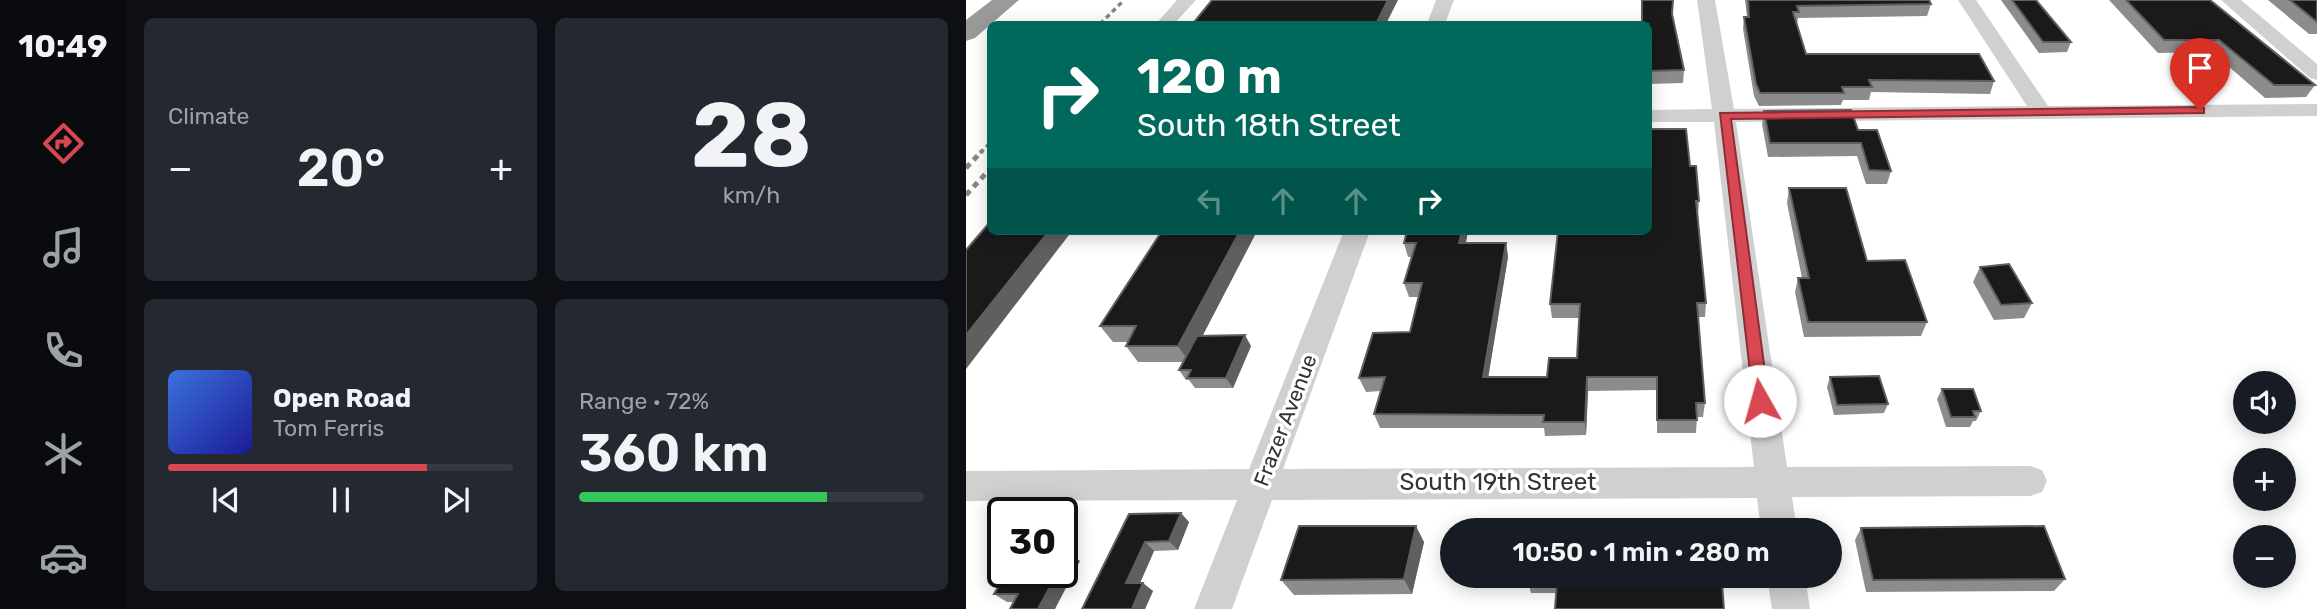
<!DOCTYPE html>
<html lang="en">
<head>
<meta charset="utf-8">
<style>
	:root { --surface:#171b24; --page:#242831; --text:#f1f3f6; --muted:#9ea1a6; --line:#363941; --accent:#d74853 }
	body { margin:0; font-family:Rubik,sans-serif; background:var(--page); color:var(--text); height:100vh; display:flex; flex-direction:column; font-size:26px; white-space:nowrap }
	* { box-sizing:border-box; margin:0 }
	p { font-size:23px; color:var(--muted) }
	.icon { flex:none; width:38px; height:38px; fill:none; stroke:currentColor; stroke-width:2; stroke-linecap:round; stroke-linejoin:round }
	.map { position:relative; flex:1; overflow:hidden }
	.sheet { display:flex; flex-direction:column; gap:18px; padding:18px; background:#0d0f14; width:840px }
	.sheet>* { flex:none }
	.banner { position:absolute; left:21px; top:21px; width:665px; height:214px; border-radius:10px; box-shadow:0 4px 18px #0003; background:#00695c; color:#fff; overflow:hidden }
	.controls { position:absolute; left:1267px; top:371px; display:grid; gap:14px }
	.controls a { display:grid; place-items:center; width:63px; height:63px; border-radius:50%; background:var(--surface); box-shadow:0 4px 18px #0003; font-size:35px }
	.speed { position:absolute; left:21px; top:497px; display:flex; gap:14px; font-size:35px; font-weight:700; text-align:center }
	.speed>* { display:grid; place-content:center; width:91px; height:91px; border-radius:50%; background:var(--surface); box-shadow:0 4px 18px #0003; line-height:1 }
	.speed .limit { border:4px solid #111; border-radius:10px; background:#fff; color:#111 }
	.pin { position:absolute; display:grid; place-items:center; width:60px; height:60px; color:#fff; margin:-72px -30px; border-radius:50% 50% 50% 0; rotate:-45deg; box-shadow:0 0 7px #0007 }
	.pin .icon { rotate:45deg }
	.me { position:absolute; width:77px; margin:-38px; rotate:353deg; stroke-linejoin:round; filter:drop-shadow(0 0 5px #0008) }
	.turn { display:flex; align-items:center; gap:24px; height:147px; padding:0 35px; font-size:32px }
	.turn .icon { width:91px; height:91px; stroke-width:2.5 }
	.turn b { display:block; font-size:49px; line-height:60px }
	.lanes { display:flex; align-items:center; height:66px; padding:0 35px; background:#0003; justify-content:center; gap:35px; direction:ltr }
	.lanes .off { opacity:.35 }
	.big { font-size:52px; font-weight:600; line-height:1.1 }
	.sheet .card { flex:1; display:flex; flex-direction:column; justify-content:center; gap:10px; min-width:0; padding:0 24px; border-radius:10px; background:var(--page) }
	.sheet .dial { align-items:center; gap:0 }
	.dial b { font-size:91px; line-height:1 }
	.song { display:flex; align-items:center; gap:21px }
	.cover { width:84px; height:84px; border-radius:10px; background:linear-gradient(135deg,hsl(220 70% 55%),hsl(240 70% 35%)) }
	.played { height:7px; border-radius:4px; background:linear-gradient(90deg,var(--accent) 75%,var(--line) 75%) }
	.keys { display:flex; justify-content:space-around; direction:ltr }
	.heat { display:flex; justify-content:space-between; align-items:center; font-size:38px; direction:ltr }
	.charge { height:10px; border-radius:5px; background:linear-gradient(90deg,#34c759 72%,var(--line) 0) }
	.sheet .tiles { flex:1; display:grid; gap:18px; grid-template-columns:repeat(2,1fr) }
	.trip { position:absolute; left:474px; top:518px; width:402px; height:70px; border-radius:35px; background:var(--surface); box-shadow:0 4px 18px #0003; font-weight:600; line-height:70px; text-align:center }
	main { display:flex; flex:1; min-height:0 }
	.menu { display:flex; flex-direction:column; width:126px; justify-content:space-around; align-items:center; background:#090b0e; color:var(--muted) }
	.menu .icon { width:49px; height:49px }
	.menu .selected { color:var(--accent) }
	.menu b { font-size:32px; color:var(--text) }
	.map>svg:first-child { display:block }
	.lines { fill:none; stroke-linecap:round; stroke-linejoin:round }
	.minor { fill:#d0d0d0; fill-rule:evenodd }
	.motorway { fill:#9a9a9a; fill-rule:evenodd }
	.rail-far1 { stroke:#888; stroke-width:3.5; stroke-dasharray:5 3.5; stroke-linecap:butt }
	.rail { stroke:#888; stroke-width:5; stroke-dasharray:6 5; stroke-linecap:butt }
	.wall { fill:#8c8c8c }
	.shaded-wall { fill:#5f5f5f }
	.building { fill:#1a1a1a; stroke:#5f5f5f; stroke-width:2 }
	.route { fill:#d74853; stroke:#8c2f36; stroke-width:2 }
	.labels { text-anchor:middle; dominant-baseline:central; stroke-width:7; stroke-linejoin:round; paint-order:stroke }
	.street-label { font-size:21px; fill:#333; stroke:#fff }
	.near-street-label { font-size:24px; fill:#333; stroke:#fff }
</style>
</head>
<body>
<main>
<nav class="menu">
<b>10:49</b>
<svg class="icon selected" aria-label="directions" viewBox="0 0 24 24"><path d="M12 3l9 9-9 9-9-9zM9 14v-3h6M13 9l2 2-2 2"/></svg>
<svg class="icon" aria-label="music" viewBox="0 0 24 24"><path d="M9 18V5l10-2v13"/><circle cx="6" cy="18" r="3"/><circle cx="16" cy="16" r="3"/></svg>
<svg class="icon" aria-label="phone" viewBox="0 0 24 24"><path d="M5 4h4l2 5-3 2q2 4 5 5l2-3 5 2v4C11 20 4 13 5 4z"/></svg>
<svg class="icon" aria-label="climate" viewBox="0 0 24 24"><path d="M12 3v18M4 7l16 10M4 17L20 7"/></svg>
<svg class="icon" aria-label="car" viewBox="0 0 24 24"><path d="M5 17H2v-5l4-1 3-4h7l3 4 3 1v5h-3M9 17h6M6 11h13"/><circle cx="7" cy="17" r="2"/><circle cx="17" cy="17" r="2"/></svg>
</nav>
<section class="sheet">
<div class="tiles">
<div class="card"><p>Climate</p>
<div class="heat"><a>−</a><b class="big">20°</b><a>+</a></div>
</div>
<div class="card dial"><b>28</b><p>km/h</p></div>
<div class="card">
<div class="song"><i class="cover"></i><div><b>Open Road</b><p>Tom Ferris</p></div></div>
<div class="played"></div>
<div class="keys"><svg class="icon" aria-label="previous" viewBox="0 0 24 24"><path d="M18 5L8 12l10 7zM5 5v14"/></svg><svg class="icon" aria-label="pause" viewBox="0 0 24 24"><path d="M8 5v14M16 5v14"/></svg><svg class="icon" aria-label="next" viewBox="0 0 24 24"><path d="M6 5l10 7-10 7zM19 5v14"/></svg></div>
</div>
<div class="card"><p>Range · 72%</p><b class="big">360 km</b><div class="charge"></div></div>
</div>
</section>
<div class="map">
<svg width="1351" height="609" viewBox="0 0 1351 609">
	<rect width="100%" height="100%" fill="#fff"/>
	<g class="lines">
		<g class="minor">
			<path d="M211,0H230L208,24H190Z"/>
			<path d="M470,0H488L479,24H461Z"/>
			<path d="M731,0H749L768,109L1061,106L992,0H1010L1082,106L1351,104V116L770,122L821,467L1064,466L1076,470L1081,481L1076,492L1064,496L826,497L831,530H795L791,498L306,500L266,609H228L271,500L0,501V471L283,469L378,231H404L317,469L788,467L748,122H682V110L746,109Z"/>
			<path d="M1255,0H1275L1351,64V80L1344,78Z"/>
			<path d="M801,576H839L844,609H806Z"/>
		</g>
		<path class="motorway" d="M26,0H53L9,38L0,41V20Z"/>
		<g class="rail-far1">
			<path d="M134,24L158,0"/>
			<path d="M14,153L24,143"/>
		</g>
		<g class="rail">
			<path d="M0,168L16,151"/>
			<path d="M0,195L24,169"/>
		</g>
	</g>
	<g class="wall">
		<path d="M779,0H963L965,4L961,16L832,18L831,24L840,54L1028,81L1024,94L905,92L903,100H877L875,105L793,106L788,96L777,29L778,17H781Z"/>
		<path d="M1035,0H1070L1105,42L1101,52L1073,53Z"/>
		<path d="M1143,0H1244L1349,85L1340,97L1299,98L1246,52L1192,53Z"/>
		<path d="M1302,0H1351V34H1343Z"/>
		<path d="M706,15L718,70L717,83L682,84V24Z"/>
		<path d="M798,111L892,130L925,171L921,184H900L891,156L802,157L796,124Z"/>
		<path d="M724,166L733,201L732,215L740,303L739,317H732L739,403L737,417H731L730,433H691V390L622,391L620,435L579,436L578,428H414L408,414L415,391L400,392L393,378L444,332L452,297H443L438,283L446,257H442L438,243L441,231H502L500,243H540L542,257L522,377H581L611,358L613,318H586L584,304Z"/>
		<path d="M823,188L901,261L961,322L955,336L838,337L829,292L832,278H836L821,203Z"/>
		<path d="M196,231H291L236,336L285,346L267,388H229L223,380H220L213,370L217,362H172L160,346L162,342H147L134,326Z"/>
		<path d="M1014,267L1066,303L1058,318L1028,320L1007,282Z"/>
		<path d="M864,377L922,404L918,413L868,415L861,387Z"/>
		<path d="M976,389L1015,411L1010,421H1007L1004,427H980L971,399Z"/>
		<path d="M163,514L223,522L212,550L188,551L174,583L187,591L179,609H116Z"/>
		<path d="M895,528L1099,579L1088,591L900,592L889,540Z"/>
		<path d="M458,542L446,594L328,595L315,580Z"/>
		<path d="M114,561L48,602H41L28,594Z"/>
		<path d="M751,576L590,593H565L562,582Z"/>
	</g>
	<g class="shaded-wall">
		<path d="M422,0H432L420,24H410Z"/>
		<path d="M83,231H106L0,369V335Z"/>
		<path d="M274,231H291L223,362L212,346Z"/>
		<path d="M496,231H502L497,257L493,243Z"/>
		<path d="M540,243L542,257L520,391L517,377Z"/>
		<path d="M279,335L285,346L267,388L260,378Z"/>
		<path d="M621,377L622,391L620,435L619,422Z"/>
		<path d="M215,513L223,522L212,550L203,541Z"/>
		<path d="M450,526L458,542L446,594L438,579Z"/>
		<path d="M179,542L188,551L170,592L160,583Z"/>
		<path d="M103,552L114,561L89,609H72L92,572H96V564Z"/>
		<path d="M177,583L187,591L179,609H166Z"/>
	</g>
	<g class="building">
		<path d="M246,0H422L410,24H234L229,21Z"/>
		<path d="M676,0H707L706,14L718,70L682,71V24H676Z"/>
		<path d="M782,0H963L965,4L831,6L833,12H827L840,54H1013L1028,81L903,80L906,87H876L878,93H794L790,84L778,17H783Z"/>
		<path d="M1046,0H1070L1105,42H1077Z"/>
		<path d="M1160,0H1244L1349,85H1308L1253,40H1198Z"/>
		<path d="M1324,0H1351V22Z"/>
		<path d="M885,110L892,130H911L925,171L903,170L895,143H804L798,111Z"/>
		<path d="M682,129H720L724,166H730L733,201H730L740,303H731L739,403H730L731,420H691V377H621L619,422H577L578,415L408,414L419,377L393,378L407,333L444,332L456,283H438L450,243H438L441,231H496L493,243H540L517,377H581L583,358H611L614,304H584L592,231H682Z"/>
		<path d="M823,188H880L901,261L939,260L961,322H842L832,278H843Z"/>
		<path d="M24,222V231H83L0,335V250Z"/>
		<path d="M196,231H274L212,346H160L170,326H134Z"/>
		<path d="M1043,264L1066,303L1035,305L1014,267Z"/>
		<path d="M279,335L260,378H221L225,370H213L231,336Z"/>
		<path d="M913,376L922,404L871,405L864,377Z"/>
		<path d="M976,389H1007L1015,411H1007L1009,417H985Z"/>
		<path d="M215,513L203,541L179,542L160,583H177L166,609H116L163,514Z"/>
		<path d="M333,526H450L438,579L315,580Z"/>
		<path d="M567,526L748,528V530H567Z"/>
		<path d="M1078,526L1099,579L907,580L895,528Z"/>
		<path d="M96,552H103L96,564Z"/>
		<path d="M41,572H92L72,609H44L52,594H28Z"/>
		<path d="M562,576H751V583H756L758,609H589L591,582H562Z"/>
	</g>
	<path class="route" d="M1234,107L1238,108V113L765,119L803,401L801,406L794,408L788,406L754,113Z"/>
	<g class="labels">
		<g class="street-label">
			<text transform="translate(319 420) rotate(-69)">Frazer Avenue</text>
		</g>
		<g class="near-street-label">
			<text x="532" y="482">South 19th Street</text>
		</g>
	</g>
</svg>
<div class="controls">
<a><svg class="icon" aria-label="sound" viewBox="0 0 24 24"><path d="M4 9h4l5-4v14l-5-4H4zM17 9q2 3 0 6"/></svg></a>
<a>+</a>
<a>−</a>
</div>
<div class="speed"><div class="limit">30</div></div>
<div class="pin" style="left:1234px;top:110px;background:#d93025"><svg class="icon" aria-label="arrive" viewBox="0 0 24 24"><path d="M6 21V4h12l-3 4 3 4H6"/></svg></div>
<svg class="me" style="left:794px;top:401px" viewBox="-20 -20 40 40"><circle r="19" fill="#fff"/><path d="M0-13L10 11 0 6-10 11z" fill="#d74853"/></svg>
<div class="trip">10:50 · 1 min · 280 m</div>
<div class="banner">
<div class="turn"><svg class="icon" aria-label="right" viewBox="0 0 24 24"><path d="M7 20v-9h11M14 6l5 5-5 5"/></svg><div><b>120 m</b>South 18th Street</div></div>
<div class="lanes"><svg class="icon off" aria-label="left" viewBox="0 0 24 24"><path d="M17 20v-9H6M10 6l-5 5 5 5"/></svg><svg class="icon off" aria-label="ahead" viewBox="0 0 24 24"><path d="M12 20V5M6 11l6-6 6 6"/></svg><svg class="icon off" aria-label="ahead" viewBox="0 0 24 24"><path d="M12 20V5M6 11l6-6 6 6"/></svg><svg class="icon" aria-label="right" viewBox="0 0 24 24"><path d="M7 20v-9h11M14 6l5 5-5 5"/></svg></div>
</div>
</div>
</main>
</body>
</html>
